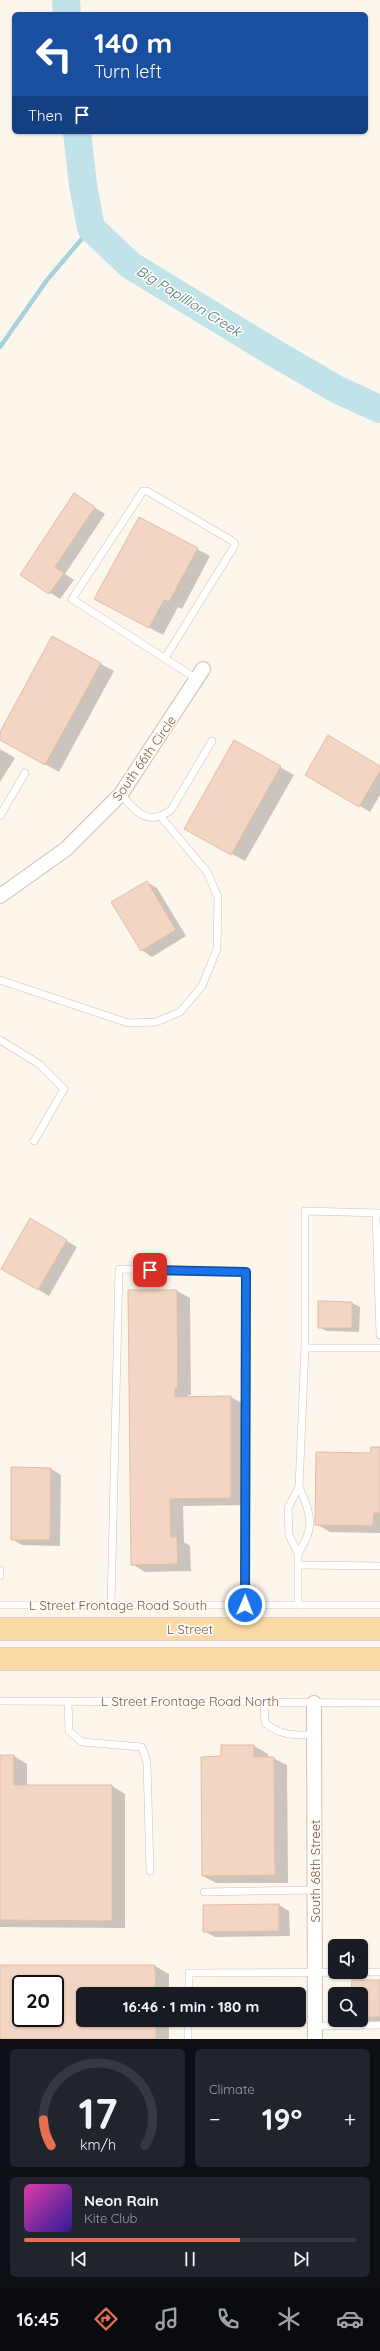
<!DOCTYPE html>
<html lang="en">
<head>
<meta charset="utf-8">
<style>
	:root { --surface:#171b24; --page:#20242c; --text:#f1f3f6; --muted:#9ea1a6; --line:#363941; --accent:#e76f51 }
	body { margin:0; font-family:Quicksand,sans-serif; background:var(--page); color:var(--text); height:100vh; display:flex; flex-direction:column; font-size:15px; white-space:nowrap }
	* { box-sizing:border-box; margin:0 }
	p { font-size:13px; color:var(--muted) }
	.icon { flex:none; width:22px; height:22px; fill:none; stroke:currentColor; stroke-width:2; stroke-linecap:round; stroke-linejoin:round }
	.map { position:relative; height:2039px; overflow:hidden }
	.details { display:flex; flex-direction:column; gap:10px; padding:10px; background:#0d0f14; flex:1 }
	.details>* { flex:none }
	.banner { position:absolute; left:12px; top:12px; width:356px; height:122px; border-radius:6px; box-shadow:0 1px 3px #0004; background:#1a4fa0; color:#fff; overflow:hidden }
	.buttons { position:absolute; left:328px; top:1939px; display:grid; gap:8px }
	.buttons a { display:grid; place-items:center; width:40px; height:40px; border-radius:6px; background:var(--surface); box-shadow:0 1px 3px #0004; font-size:20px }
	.speed { position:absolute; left:12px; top:1975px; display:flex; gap:8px; font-size:20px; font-weight:700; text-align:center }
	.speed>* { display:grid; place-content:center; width:52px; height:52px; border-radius:50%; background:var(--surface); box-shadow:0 1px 3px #0004; line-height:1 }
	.speed .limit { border:2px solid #111; border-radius:6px; background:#fff; color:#111 }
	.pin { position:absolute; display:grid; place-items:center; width:34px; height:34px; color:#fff; margin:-17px; border-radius:8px; box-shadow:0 2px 6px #0006 }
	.me { position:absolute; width:44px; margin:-22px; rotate:1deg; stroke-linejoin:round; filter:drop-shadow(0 0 3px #0008) }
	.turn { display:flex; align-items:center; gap:14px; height:84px; padding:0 16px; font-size:18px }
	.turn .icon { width:52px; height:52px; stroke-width:2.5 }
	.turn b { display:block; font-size:28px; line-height:34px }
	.then { display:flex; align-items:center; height:38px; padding:0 16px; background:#0003; gap:8px; font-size:15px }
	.big { font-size:30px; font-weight:700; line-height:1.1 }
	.details .card { flex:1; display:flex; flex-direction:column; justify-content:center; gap:6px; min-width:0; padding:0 14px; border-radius:6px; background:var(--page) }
	.details .dial { align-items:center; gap:0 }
	.dial svg { height:104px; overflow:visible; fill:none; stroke:var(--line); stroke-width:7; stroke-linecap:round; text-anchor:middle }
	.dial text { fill:var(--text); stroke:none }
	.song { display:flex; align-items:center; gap:12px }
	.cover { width:48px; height:48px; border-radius:6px; background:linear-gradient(135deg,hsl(320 70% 55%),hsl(250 70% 35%)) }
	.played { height:4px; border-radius:2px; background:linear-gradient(90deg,var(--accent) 65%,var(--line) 65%) }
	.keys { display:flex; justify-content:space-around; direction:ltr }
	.heat { display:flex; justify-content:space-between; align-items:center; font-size:22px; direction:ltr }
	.details .tiles { flex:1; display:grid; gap:10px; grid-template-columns:1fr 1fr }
	.card:last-child { grid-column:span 2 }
	.trip { position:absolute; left:76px; top:1987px; width:230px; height:40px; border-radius:6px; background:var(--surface); box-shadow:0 1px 3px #0004; font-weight:700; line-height:40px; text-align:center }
	.tabs { display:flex; height:64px; justify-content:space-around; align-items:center; background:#090b0e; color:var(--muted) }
	.tabs .icon { width:28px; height:28px }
	.tabs .selected { color:var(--accent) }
	.tabs b { font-size:18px; color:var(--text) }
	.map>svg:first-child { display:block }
	.shadow { fill:#0003; fill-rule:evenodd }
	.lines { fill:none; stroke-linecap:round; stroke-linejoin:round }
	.stream { stroke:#a5d3da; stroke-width:4.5 }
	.river { stroke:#bfe3e8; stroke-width:28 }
	.building { fill:#f3d5c3; stroke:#e6bba3; fill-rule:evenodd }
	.service-casing { stroke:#d1beb0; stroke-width:8 }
	.minor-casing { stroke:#d1beb0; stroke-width:16 }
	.primary-casing { stroke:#dad1cd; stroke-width:24 }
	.service { stroke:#fff; stroke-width:7 }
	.minor { stroke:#fff; stroke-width:14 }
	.primary { stroke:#fbd9a5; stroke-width:22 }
	.route-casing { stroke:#114b97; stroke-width:10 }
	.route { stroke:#1a73e8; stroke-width:7 }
	.labels { text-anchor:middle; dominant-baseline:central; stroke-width:3.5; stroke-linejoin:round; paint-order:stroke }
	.street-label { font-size:13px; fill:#7a5c4d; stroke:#fffaf3 }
	.water-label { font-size:14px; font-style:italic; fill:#437c86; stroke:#fffaf3 }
</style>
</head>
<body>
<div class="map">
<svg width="380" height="2039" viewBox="0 0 380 2039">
	<rect width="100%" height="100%" fill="#fdf6ec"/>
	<g class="shadow">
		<path d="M85,501L105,514L65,574L74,580L60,599L21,574Z"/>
		<path d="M197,549L210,556L182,609L178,607L163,635L109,606Z"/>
		<path d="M52,638L114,671L59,772L0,739V734Z"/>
		<path d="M234,741L294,775L245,861L199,836Z"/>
		<path d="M0,749L15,758L0,782Z"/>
		<path d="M380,767V795L370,812L306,774Z"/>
		<path d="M147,882L157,888L186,936L152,957L142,950Z"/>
		<path d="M30,1220L77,1247L49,1296L2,1268Z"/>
		<path d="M177,1291L190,1298L191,1395H188V1398L231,1397L245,1405L244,1505L183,1506L184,1542L190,1546L191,1571L145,1572L132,1564Z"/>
		<path d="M319,1302L352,1303L360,1307L359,1332L326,1331L319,1327Z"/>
		<path d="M380,1448V1533L330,1532L316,1524L371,1454Z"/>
		<path d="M51,1469L61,1475L60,1546L22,1545L12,1539Z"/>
		<path d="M222,1746H254L268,1754V1758H273L287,1765L288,1883H216L203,1876L222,1757Z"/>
		<path d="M0,1756H14L27,1764V1786H112L125,1794V1928L0,1927Z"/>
		<path d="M279,1905L289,1911L290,1936L215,1937L204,1931Z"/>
		<path d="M0,1966H155L169,1974V1994H83V2020H169V2039H0ZM21,1984H55V2018H21Z"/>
		<path d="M380,1981V2024H365L359,2020H361V1994H352Z"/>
	</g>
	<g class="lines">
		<path class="stream" d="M0,347L47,280L91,228"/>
		<g class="river">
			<path d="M66,0L67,14"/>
			<path d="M77,132L83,185L91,228L130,265L276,354L338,390L380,409"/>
		</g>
	</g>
	<g class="building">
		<path d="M74,493L95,507L55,567L64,573L49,594L20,575Z"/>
		<path d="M139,517L198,548L169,602L164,600L149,628L94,599Z"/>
		<path d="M52,636L101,663L45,765L0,740V732Z"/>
		<path d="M328,735L380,766V771L359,807L305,775Z"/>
		<path d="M234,740L281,766L231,855L184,829Z"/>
		<path d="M147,881L176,930L141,951L111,902Z"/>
		<path d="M30,1218L67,1240L38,1290L1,1269Z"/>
		<path d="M128,1290H177L178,1388H175V1397L231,1396V1498L170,1499L171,1537H177L178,1564L131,1565Z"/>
		<path d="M318,1301L352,1302V1328H318Z"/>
		<path d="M371,1447H380V1513H374L373,1526L315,1525L316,1452L370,1453Z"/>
		<path d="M11,1467L51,1468L50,1540H11Z"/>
		<path d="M221,1745H254V1757H274L275,1875L202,1876L201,1757L221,1756Z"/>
		<path d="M0,1755H14V1785H112V1921L0,1920Z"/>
		<path d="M279,1904V1931L203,1932V1905Z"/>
		<path d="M0,1965H155L156,1994H83V2020H156V2039H0ZM21,1984H55V2018H21Z"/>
		<path d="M352,1980H380V2017H361V1994H351Z"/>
	</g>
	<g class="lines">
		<g class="service-casing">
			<g id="service">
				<path d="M165,658L235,545L234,542L147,491H143L72,599L197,679"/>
				<path d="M121,794C136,812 148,827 171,810L212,741"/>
				<path d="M0,816L25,773"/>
				<path d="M0,980L128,1023L156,1022L180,1012L202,986L217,949L218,897L207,872L161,817"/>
				<path d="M0,1040L39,1064L64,1089L34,1141"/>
				<path d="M376,1213L380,1335"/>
				<path d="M305,1348H380"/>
				<path d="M298,1553C316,1528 311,1513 299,1487"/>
				<path d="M300,1565L380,1566"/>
				<path d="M0,1570V1576"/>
				<path d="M0,1605H380"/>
				<path d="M111,1605L119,1269L246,1272L245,1605"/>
				<path d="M298,1605V1553L289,1535L288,1508L299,1487L305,1348V1211L380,1213"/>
				<path d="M0,1701L380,1703"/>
				<path d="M68,1701L69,1731L82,1742L142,1747L147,1762L150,1871"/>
				<path d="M264,1702L265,1723C281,1736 295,1735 314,1735"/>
				<path d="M204,1892L315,1890"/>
				<path d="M189,1994V1973L380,1972"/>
				<path d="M315,2026L380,2025"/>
				<path d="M188,2039V2020"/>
			</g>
		</g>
		<g class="minor-casing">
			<g id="minor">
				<path d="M0,896L66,849L121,794L203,669"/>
				<path d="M314,1703L315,2039"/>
			</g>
		</g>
		<g class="primary-casing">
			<g id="primary">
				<path d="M0,1629H380"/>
				<path d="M0,1659H380"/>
			</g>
		</g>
		<use href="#service" class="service"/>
		<use href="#minor" class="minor"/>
		<use href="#primary" class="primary"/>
	</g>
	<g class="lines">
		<g class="route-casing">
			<path id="route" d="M150,1270L246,1272L245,1605"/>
		</g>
		<use href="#route" class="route"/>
	</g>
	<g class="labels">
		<g class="street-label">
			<text transform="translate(144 758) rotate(-55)">South 66th Circle</text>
			<text x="118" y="1605">L Street Frontage Road South</text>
			<text x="190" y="1629">L Street</text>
			<text x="190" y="1701">L Street Frontage Road North</text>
			<text transform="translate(315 1871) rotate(-90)">South 68th Street</text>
		</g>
		<g class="water-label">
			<text transform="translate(189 301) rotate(32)">Big Papillion Creek</text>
		</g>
	</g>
</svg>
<div class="buttons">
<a><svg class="icon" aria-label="sound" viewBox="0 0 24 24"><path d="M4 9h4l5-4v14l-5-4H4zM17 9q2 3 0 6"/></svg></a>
<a><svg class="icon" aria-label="search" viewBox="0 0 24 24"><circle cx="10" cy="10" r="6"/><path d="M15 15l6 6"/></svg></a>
</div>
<div class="speed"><div class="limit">20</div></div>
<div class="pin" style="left:150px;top:1270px;background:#d93025"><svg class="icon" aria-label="arrive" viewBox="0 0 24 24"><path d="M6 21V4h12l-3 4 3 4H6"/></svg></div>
<svg class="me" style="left:245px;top:1605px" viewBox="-20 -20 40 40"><circle r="17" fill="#1a73e8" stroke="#fff" stroke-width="3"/><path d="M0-11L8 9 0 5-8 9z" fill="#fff"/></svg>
<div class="trip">16:46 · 1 min · 180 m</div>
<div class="banner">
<div class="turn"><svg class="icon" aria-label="left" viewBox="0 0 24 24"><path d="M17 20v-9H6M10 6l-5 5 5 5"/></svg><div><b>140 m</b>Turn left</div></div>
<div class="then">Then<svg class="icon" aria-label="arrive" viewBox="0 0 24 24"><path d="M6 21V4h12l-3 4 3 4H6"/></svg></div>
</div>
</div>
<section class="details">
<div class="tiles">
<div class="card dial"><svg viewBox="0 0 100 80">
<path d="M14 69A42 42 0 1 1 86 69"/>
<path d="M14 69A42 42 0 0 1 8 49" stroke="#e76f51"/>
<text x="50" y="56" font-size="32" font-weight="700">17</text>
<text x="50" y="72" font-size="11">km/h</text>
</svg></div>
<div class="card"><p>Climate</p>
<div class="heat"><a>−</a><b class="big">19°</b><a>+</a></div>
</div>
<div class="card">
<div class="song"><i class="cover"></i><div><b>Neon Rain</b><p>Kite Club</p></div></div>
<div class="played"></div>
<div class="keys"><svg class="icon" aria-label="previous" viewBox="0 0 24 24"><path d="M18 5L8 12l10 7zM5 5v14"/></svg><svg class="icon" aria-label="pause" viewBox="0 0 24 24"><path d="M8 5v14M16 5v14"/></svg><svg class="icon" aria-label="next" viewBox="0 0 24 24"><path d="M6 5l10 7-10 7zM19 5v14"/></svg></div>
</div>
</div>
</section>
<nav class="tabs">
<b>16:45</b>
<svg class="icon selected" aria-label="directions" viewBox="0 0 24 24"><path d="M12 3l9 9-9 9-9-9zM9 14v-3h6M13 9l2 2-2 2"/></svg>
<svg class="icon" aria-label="music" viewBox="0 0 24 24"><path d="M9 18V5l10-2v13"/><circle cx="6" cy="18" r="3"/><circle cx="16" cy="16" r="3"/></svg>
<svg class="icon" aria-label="phone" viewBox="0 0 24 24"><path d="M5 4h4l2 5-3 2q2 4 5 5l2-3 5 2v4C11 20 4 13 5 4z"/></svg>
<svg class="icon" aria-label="climate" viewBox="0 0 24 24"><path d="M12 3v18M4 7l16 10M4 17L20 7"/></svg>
<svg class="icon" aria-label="car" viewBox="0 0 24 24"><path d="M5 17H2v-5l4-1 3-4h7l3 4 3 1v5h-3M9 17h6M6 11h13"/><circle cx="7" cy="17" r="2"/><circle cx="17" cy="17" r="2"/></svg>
</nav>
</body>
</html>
